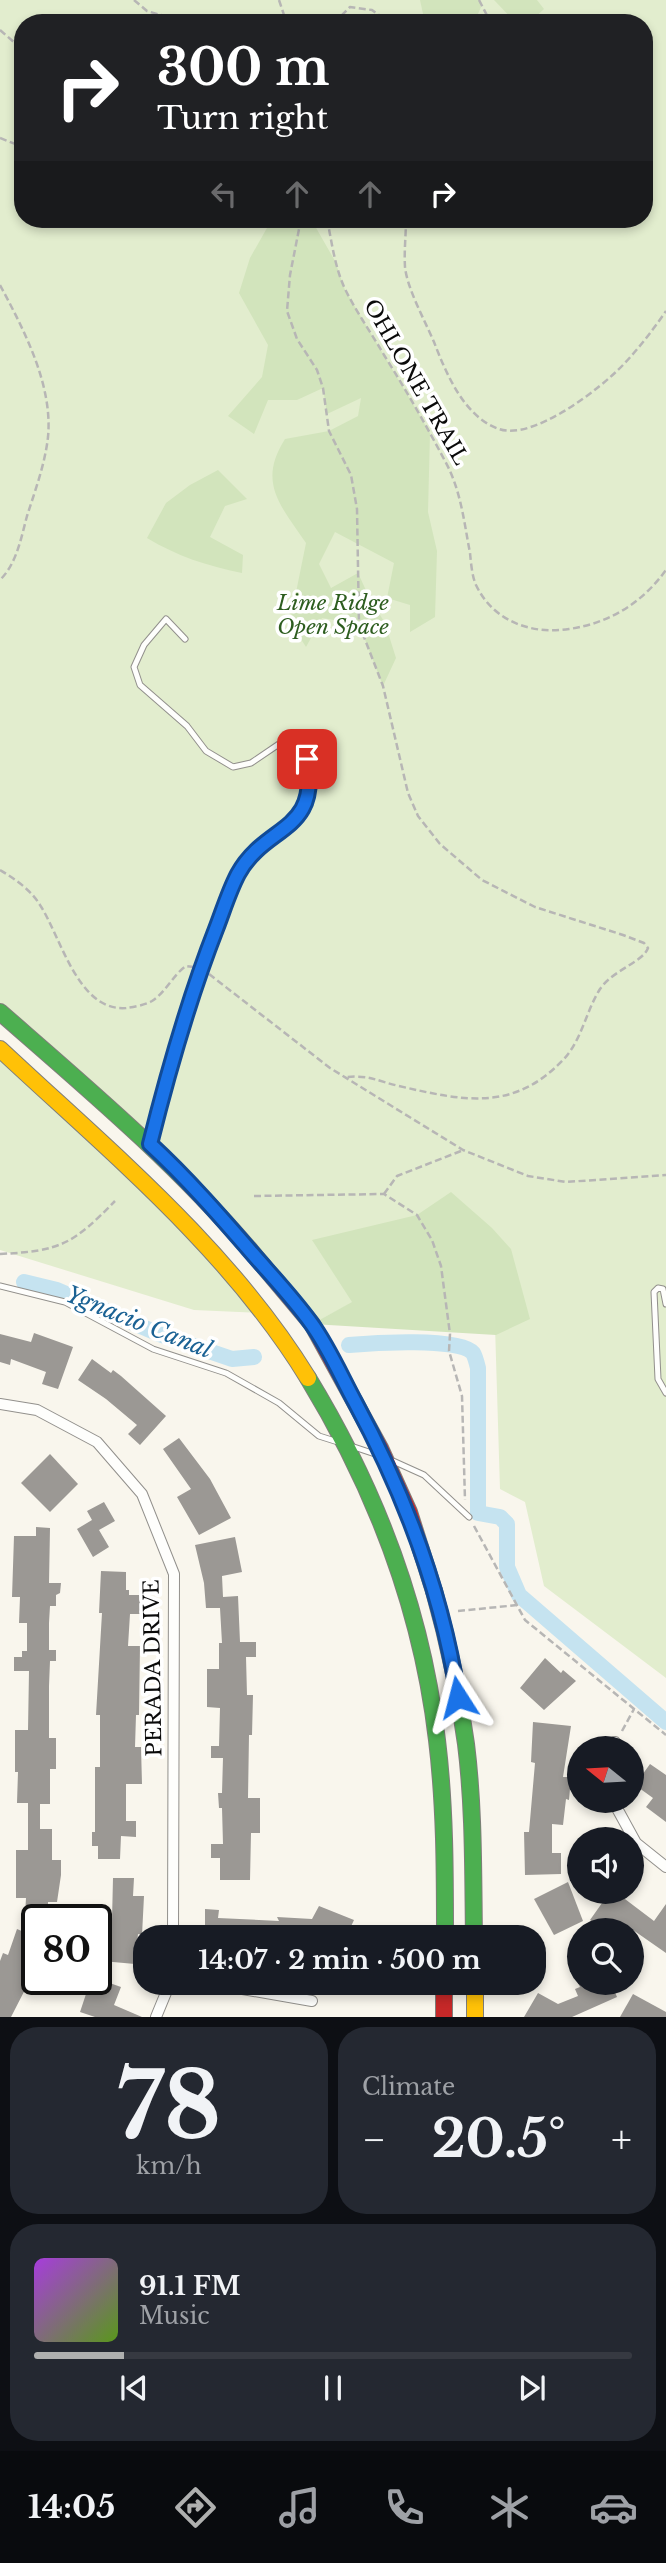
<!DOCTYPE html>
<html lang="en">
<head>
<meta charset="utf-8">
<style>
	:root { --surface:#171b24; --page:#242831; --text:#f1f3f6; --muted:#9ea1a6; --line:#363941; --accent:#afb0af }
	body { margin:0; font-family:"Libre Baskerville",serif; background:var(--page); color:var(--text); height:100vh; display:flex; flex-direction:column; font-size:26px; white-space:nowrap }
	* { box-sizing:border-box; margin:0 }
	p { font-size:23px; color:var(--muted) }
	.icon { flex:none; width:38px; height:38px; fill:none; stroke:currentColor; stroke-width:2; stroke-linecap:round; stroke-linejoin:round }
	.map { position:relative; height:2017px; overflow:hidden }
	.side { display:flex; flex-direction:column; gap:10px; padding:10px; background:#0d0f14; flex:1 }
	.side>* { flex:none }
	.banner { position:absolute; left:14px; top:14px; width:639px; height:214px; border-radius:28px; box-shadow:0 4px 10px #0003; background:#202124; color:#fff; overflow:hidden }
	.needle { width:46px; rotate:288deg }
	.controls { position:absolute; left:567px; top:1736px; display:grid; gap:14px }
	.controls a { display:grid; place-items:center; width:77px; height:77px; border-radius:50%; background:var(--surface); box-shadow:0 4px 10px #0003; font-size:35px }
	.speed { position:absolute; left:21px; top:1904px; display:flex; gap:14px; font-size:35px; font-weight:700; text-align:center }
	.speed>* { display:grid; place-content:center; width:91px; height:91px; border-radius:50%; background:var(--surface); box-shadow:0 4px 10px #0003; line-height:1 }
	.speed .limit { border:4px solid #111; border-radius:10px; background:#fff; color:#111 }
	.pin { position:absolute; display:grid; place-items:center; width:60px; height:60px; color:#fff; margin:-30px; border-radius:14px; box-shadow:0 4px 10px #0006 }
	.me { position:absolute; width:77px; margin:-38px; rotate:351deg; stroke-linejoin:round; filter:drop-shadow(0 0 5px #0008) }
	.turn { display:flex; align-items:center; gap:24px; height:147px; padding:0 28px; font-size:32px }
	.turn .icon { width:91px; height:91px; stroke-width:2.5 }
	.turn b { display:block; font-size:49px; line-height:60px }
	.lanes { display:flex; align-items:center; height:66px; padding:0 28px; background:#0003; justify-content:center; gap:35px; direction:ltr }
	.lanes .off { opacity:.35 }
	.big { font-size:52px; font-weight:700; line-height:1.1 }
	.side .card { flex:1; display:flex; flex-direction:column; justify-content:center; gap:10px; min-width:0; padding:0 24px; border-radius:28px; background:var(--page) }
	.side .dial { align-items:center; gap:0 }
	.dial b { font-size:91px; line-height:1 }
	.song { display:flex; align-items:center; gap:21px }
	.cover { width:84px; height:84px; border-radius:10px; background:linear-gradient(135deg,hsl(280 70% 55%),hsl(90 70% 35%)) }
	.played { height:7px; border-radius:4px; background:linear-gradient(90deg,var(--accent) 15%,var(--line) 15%) }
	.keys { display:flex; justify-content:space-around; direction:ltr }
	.heat { display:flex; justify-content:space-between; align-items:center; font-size:38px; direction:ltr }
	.side .tiles { flex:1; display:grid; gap:10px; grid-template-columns:1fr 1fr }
	.card:last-child { grid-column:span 2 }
	.trip { position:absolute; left:133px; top:1925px; width:413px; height:70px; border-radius:28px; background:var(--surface); box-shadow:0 4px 10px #0003; font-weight:700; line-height:70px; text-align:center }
	.tabs { display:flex; height:112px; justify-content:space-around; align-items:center; background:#090b0e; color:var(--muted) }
	.tabs .icon { width:49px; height:49px }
	.tabs .on { color:var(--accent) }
	.tabs b { font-size:32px; color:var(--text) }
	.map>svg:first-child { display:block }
	.green { fill:#e2edce; fill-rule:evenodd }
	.forest { fill:#d2e4bc }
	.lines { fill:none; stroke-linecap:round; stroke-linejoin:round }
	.canal { stroke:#c5e3f0; stroke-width:16 }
	.building { fill:#9b9894 }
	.lane-casing { stroke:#92908c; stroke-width:7 }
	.street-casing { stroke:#92908c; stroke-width:12 }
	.fast-casing { stroke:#7f7e7a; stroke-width:18 }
	.slow-casing { stroke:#7f7e7a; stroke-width:18 }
	.jam-casing { stroke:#7f7e7a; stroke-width:18 }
	.path { stroke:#b7b6b5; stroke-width:2.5; stroke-dasharray:7 3.5; stroke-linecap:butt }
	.lane { stroke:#fefefc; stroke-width:5 }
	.street { stroke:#fefefc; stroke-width:10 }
	.fast { stroke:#4caf50; stroke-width:16 }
	.slow { stroke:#ffc107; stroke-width:16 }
	.jam { stroke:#c62828; stroke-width:16 }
	.route-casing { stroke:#114b97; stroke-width:18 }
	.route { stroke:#1a73e8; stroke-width:12 }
	.labels { text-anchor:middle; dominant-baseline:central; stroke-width:7; stroke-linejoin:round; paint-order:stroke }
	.street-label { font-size:21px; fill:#0a0a0a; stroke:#fff }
	.park-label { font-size:21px; font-style:italic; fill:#2d5d1f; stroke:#fff }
	.water-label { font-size:23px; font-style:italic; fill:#1b6294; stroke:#fff }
</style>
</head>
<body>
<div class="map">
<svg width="666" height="2017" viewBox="0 0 666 2017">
	<rect width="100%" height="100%" fill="#f9f6ed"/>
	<g class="green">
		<path d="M0,0H666V1678L544,1586L525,1502L500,1489L492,1228L312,1324L264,1267L0,1012ZM23,23H644V219H23Z"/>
		<path d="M0,1049L264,1313L194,1310L0,1250Z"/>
	</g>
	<g class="forest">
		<path d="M420,0H479L481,7L474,23H425Z"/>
		<path d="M494,0H537L544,9L529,23H516Z"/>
		<path d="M272,219H311L335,261L345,290L430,433L428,512L437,551L435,617L410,632V605L387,598L394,563L335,532L319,564L331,588L358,573L370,599L385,623L396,658L383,686L359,624L322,618L306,647L290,622L306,543C281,506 257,483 285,439L329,431L358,416L361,398L327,414L323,388L297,400H268L254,434L228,416L262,377L268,345L239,293L250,258Z"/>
		<path d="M218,470L247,499L225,506L210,537L243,555L242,573C207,566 177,556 147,538L166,503L190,485Z"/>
		<path d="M451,1192L492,1228L511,1249L530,1319L496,1335L312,1324L352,1302L312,1240L417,1215Z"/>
	</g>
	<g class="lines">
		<g class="canal">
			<path d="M24,1282L57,1290L159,1334L232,1359L254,1357"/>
			<path d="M349,1345C370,1343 460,1337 473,1353C475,1356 477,1364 478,1368V1513L500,1517L507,1524V1567L519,1595L666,1722"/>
		</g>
	</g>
	<g class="building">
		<path d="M34,1333L73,1347L58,1389L42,1384L46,1372L11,1359L10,1365L0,1362V1334L31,1342Z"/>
		<path d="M92,1359L111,1373L113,1370L121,1376L166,1416L140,1445L128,1434L137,1425L106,1399L78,1380Z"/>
		<path d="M179,1438L210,1479L231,1518L199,1535L177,1497L191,1489L163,1449Z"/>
		<path d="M50,1454L78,1484L50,1512L21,1483Z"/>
		<path d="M104,1502L115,1521L99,1530L109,1547L93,1557L77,1529L92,1520L87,1511Z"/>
		<path d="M36,1527L50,1528L49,1583H61L60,1593L56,1595V1606H50L49,1623V1650H56V1661H50L49,1686V1738H56V1769H50V1804H40V1829H52V1860H61V1875L57,1902H48V1913H42V1919L37,1918V1968L33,1979L31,1978L11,2017H0V1961L3,1953L8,1955L17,1929L24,1932L26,1898H16V1850H28V1803H17L18,1772H15V1730H28L29,1671H14V1657H22V1651H27V1623H19L20,1597H12L14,1536H36Z"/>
		<path d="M235,1537L242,1572L222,1576L223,1597L238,1596L240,1642H256V1657H246L247,1695H253L252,1735H249L248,1798H260V1833H251L250,1880H220V1858H211V1844H223L222,1808H219L218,1793H222L223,1758H211V1746H219L220,1708L207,1707V1669H219V1643H222L220,1608H206L204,1583L195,1545Z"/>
		<path d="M101,1571L126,1572V1590H129V1595H142L141,1614H130L128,1646H140L139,1715H136L135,1747H141L142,1784H126V1821H136V1837L121,1836L120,1859H98V1846H92V1832H95V1767H100V1715H96L102,1613H99Z"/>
		<path d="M545,1658L561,1673L563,1670L576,1681L544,1710L520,1688Z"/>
		<path d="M533,1722L571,1726L563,1777H571L569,1800L566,1799L563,1825L552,1824V1853H561V1874L525,1875L524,1832H529L535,1763L531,1762Z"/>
		<path d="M650,1764L666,1775V1822L646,1807L653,1798L635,1785Z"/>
		<path d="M113,1878H134L133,1896H144L142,1935L138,1934L135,1964L102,1961L103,1946L98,1945L100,1930H104L105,1919L112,1920Z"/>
		<path d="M568,1882L583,1921L554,1935L534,1899Z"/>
		<path d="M617,1893L654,1921L666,1904V1953L633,1930H605L590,1920L607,1896L613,1900Z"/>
		<path d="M319,1906L354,1920L346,1937H312L294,1927L293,1937H205V1909L219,1910L218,1918L279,1921L277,1917L312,1919Z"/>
		<path d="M104,1981L121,1987L114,2005L142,2017H95L80,2012L87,1991L99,1995Z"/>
		<path d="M578,1983H611L617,1997L572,2017H524L538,1993L558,2004L578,1996L575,1989L580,1987Z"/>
		<path d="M633,1994L666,2012V2017H620Z"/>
	</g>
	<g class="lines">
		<g class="lane-casing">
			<g id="lane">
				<path d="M152,1138C170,1067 190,996 217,928C224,910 229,890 239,873C255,845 300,829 307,800C315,770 311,751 279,744L251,763L233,767L206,751L187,726L140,685L134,667L144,645L166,619L185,639"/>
				<path d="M0,1286L65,1302L153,1349L226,1373L279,1403L319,1436L338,1442"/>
				<path d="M666,1304L663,1289L658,1288L654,1292L658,1379L666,1393"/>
				<path d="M354,1447L378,1455"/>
				<path d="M393,1461L424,1475L469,1517"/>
			</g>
		</g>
		<g class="street-casing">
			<g id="street">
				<path d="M0,1404L37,1410L97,1442L142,1494L174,1574L173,1937"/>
				<path d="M614,1748L615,1742"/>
				<path d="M613,1801L636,1843L666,1867"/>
				<path d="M208,1983L312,2001"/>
				<path d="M156,2017L170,1983"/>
			</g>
		</g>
		<g class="fast-casing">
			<g id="fast">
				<path d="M0,1012C87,1088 175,1162 250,1250"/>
				<path d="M308,1378C375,1488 422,1611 437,1740C445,1806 445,1871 445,1937"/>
				<path d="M434,1591C448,1641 459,1692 466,1744C474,1808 473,1873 474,1937"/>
			</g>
		</g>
		<g class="slow-casing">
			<g id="slow">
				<path d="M0,1049C109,1151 229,1249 308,1378"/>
				<path d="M475,1983V2017"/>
			</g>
		</g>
		<g class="jam-casing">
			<g id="jam">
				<path d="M250,1250L312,1324L380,1448L409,1512L434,1591"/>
				<path d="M444,1983V2017"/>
			</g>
		</g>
		<g class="path">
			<path d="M134,0L147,11L188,23"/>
			<path d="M279,0L285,18L295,23"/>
			<path d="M479,0L491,23"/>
			<path d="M334,23L350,7L372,10L390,23"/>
			<path d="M0,30L23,50"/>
			<path d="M0,138L23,147"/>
			<path d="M301,219L290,275L287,311L297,339L317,370L323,388L329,431L351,475L357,509L359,624L383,686L408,793L418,816L440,844L482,880L535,907L623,935L644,943L648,948C643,962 613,970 600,989C586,1011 582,1040 563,1060C513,1112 464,1101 399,1086C377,1081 370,1075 347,1077"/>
			<path d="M327,219C332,243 335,269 346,291C357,313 372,334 384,355C406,390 426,425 445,461C461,490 464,522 470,553C471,563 472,576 476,585C493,621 531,635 569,629C610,623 642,603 666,570"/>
			<path d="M406,219C406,234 404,251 405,267C407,288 425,321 434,342C446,373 464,417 499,429C533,441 600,389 623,365C639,348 653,330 666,311"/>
			<path d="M0,285C24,330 53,385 48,437C45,464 35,491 27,516C21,538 17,563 0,580"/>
			<path d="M0,870C15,879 31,890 40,905C61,937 78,1012 126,1008C134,1007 145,1005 152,1001C166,992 173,975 186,966L194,967"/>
			<path d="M209,974L330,1068L463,1150L528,1176L566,1182L666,1175"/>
			<path d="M384,1194L397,1176L461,1151"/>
			<path d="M254,1196L384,1194L417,1215L432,1240L441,1266L450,1334L449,1351L462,1396L465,1500"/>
			<path d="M0,1254C61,1251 73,1244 115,1201"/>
			<path d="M474,1526L525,1620L666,1735"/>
			<path d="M458,1611L518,1605"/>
			<path d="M622,1731L634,1709"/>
		</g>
		<use href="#lane" class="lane"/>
		<use href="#street" class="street"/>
		<use href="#fast" class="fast"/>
		<use href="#slow" class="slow"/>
		<use href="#jam" class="jam"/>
	</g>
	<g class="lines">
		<g class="route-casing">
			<path id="route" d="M307,759C320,834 266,823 238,874C229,891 223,911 216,929C189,998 168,1072 150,1144C187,1178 220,1216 252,1253C272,1276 293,1298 311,1323C328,1346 341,1376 355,1402C405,1495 442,1592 458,1697"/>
		</g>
		<use href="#route" class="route"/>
	</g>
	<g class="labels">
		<g class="street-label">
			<text transform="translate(416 382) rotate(60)">OHLONE TRAIL</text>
			<text transform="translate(153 1668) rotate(-91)">PERADA DRIVE</text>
		</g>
		<g class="park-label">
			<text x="333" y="603">Lime Ridge<tspan x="333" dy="24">Open Space</tspan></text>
		</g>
		<g class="water-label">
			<text transform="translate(139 1322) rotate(22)">Ygnacio Canal</text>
		</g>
	</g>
</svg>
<div class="controls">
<a><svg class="needle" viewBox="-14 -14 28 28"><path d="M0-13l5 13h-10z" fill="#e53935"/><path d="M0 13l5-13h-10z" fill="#9ea1a6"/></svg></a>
<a><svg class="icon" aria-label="sound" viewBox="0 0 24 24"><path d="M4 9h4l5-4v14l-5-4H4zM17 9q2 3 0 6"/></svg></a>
<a><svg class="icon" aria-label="search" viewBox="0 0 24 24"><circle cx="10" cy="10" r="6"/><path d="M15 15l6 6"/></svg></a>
</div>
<div class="speed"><div class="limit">80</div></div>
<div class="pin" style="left:307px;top:759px;background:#d93025"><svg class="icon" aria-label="arrive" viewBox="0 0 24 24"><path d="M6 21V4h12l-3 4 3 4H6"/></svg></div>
<svg class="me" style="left:458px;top:1697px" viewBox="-20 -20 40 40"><path d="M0-17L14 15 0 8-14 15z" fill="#1a73e8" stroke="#fff" stroke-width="4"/></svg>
<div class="trip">14:07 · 2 min · 500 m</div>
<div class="banner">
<div class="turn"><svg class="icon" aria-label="right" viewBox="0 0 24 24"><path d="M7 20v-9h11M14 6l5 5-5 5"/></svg><div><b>300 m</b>Turn right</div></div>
<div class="lanes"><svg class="icon off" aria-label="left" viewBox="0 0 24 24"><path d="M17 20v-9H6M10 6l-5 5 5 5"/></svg><svg class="icon off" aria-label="ahead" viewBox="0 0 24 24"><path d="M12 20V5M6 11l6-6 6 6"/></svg><svg class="icon off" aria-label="ahead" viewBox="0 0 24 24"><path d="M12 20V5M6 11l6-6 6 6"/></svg><svg class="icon" aria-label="right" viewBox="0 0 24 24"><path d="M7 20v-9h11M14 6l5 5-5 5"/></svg></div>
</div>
</div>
<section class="side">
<div class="tiles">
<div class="card dial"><b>78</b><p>km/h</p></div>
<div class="card"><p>Climate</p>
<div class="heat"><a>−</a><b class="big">20.5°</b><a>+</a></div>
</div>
<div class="card">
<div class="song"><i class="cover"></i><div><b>91.1 FM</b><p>Music</p></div></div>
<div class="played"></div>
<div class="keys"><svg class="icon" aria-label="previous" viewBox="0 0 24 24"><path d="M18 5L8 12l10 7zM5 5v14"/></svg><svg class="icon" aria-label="pause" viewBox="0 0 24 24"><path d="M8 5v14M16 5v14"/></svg><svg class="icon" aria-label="next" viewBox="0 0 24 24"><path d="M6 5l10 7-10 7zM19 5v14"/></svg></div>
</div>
</div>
</section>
<nav class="tabs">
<b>14:05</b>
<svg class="icon on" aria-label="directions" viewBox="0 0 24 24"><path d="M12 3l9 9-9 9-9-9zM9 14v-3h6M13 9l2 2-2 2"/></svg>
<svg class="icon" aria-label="music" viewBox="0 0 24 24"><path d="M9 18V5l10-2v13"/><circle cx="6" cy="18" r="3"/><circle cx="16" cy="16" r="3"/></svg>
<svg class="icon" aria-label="phone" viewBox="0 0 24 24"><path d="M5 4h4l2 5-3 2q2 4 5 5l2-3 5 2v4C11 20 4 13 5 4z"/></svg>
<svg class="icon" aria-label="climate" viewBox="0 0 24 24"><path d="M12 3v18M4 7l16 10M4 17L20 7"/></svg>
<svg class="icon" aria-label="car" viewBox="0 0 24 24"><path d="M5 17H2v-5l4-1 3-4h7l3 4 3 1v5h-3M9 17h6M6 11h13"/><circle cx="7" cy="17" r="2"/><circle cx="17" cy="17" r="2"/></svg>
</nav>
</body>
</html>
